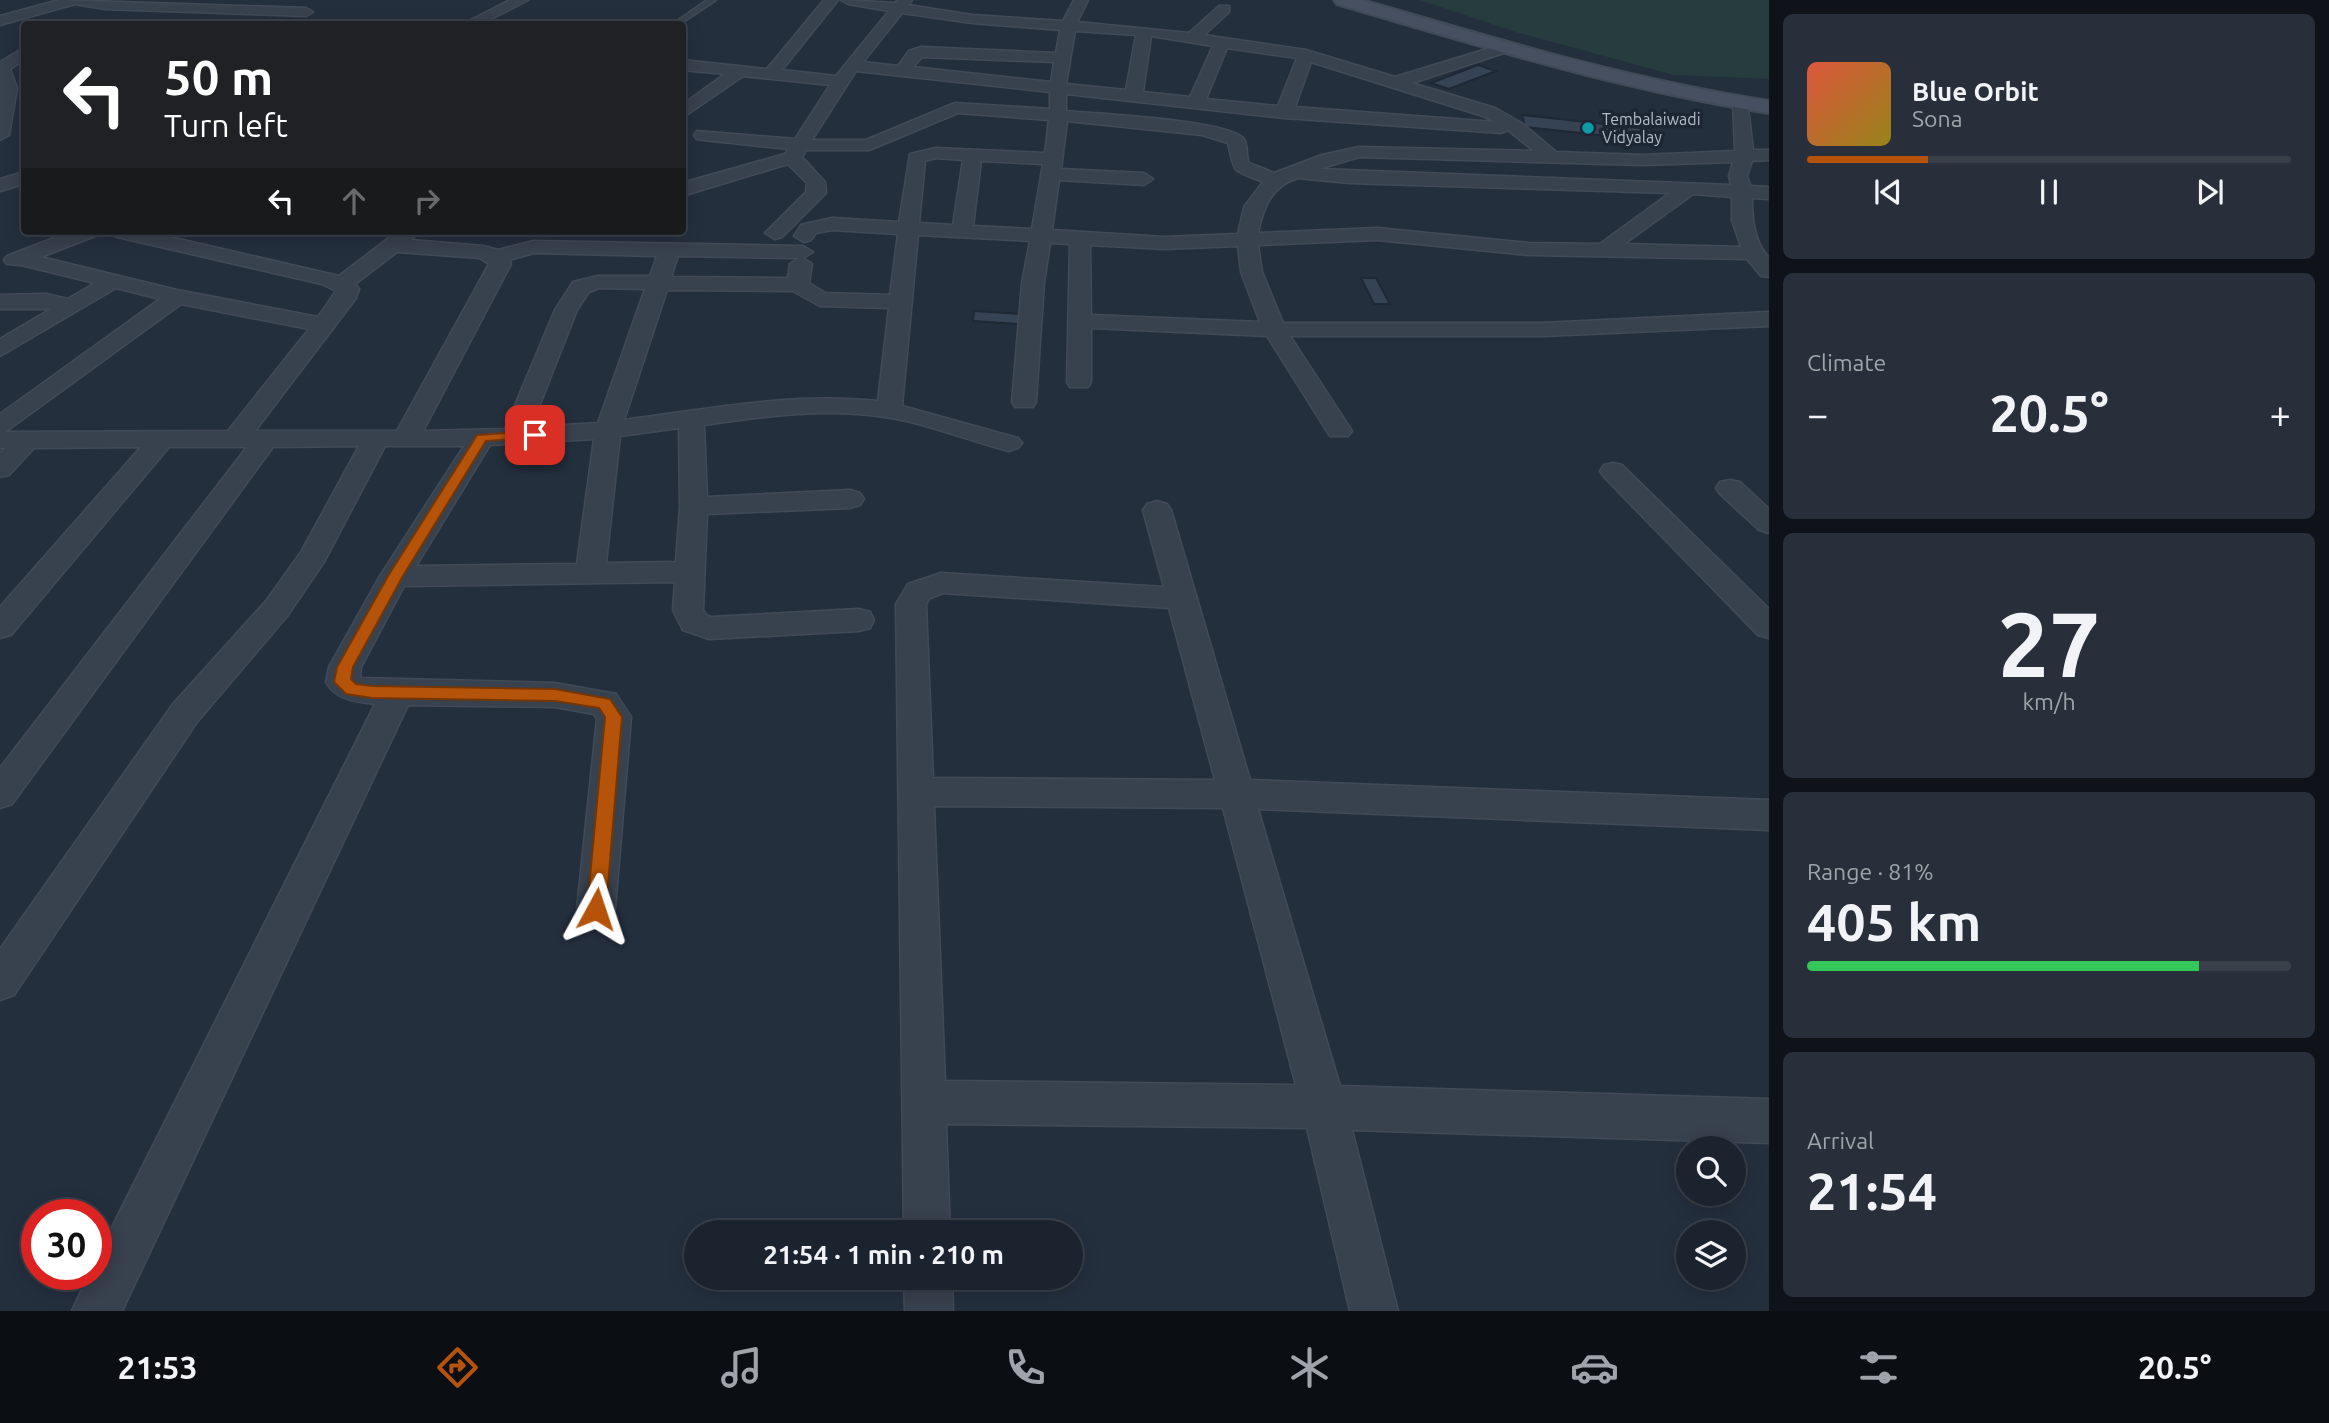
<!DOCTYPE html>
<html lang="en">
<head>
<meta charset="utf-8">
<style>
	:root { --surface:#1b232e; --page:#282f3a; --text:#f1f3f6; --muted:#a0a4aa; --line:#39404a; --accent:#b45309 }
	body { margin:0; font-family:Ubuntu,sans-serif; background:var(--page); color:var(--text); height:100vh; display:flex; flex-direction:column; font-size:26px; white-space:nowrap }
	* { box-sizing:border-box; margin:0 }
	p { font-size:23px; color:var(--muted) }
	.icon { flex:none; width:38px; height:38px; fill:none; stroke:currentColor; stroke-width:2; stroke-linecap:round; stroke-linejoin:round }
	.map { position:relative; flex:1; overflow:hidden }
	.drawer { display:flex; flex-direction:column; gap:14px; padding:14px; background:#0f1319; width:560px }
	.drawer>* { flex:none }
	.top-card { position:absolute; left:21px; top:21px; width:665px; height:214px; border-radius:7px; box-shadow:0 4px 18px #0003,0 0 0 2px var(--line); background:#202124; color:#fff; overflow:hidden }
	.controls { position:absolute; left:1676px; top:1136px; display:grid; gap:14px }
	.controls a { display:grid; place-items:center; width:70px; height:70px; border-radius:50%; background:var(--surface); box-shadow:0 4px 18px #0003,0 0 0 2px var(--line); font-size:35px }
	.speed { position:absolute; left:21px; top:1199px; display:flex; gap:14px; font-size:35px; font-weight:700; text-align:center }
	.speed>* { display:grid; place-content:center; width:91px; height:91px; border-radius:50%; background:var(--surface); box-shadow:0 4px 18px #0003,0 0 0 2px var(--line); line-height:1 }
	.speed .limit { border:10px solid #d22; background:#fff; color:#111 }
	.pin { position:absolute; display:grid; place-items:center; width:60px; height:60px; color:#fff; margin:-30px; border-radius:14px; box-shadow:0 4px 10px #0006 }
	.me { position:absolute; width:77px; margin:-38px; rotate:5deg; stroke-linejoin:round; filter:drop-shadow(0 0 5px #0008) }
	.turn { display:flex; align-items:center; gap:24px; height:147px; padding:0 28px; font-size:32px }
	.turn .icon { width:91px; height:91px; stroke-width:2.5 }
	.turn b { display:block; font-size:49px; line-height:60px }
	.lanes { display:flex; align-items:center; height:66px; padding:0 28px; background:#0003; justify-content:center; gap:35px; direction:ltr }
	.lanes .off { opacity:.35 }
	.big { font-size:52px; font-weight:600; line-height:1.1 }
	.drawer .card { flex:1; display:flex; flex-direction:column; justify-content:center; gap:10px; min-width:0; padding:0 24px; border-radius:10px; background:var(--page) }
	.drawer .dial { align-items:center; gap:0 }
	.dial b { font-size:91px; line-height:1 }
	.song { display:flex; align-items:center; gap:21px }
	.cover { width:84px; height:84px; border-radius:10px; background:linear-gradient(135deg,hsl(10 70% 55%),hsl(50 70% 35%)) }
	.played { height:7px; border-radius:4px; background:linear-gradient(90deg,var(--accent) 25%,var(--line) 25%) }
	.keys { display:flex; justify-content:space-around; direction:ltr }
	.heat { display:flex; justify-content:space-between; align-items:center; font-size:38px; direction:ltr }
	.charge { height:10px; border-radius:5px; background:linear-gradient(90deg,#34c759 81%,var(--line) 0) }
	.trip { position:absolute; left:684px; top:1220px; width:399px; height:70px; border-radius:35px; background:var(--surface); box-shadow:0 4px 18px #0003,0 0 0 2px var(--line); font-weight:600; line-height:70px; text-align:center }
	.menu { display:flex; height:112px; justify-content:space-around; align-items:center; background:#0b0e12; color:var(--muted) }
	.menu .icon { width:49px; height:49px }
	.menu .active { color:var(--accent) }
	.menu b { font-size:32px; color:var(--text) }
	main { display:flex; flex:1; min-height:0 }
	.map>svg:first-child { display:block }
	.green { fill:#263c3f }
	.building { fill:#364354; stroke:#1f2835; stroke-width:2 }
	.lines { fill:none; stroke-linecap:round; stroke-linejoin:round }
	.service-casing { stroke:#414a57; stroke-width:3 }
	.minor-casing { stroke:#414a57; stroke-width:3 }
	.secondary-casing { stroke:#414a57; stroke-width:4 }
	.service { fill:#38414e; fill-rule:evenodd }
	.minor { fill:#38414e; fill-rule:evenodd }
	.secondary { fill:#465061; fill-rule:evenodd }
	.route { fill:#b45309; stroke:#753606; stroke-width:2 }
	.culture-dot { fill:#0f9aa8; stroke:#1d2633; stroke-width:2.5 }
	.labels { text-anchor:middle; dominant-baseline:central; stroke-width:7; stroke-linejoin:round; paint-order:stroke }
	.far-poi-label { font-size:16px; fill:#b4bcc9; stroke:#1d2633; text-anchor:start }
</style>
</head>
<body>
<main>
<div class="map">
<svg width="1769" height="1311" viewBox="0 0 1769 1311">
	<rect width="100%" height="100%" fill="#242f3e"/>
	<path class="green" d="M1419,0H1769V79L1674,75L1519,33Z"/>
	<g class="building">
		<path d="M1478,65L1496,71L1449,89L1431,83Z"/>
		<path d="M1522,115L1651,129L1655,141L1525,127Z"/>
		<path d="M1361,278H1376L1390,304H1374Z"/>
		<path d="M974,311L1020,314L1019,324L973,321Z"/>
	</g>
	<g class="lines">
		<g class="service-casing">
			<path id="service" d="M707,0H716L680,24H673Z"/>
		</g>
		<g class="minor-casing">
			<g id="minor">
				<path d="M59,0L306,8L313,12L306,16L105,9L75,4L0,25V16Z"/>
				<path d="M510,0H528L481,24H463Z"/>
				<path d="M824,0H838L782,70L836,76L889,11L848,4L841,0L895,3L898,0H912L908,5L972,15L1063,21L1074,0H1088L1077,22L1189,33L1219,6H1229V12L1204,35L1306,50L1395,77L1500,45H1510V51L1412,83L1495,108L1523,124L1556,152L1643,155L1735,151L1733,103L1741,98L1747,99L1753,150H1769V160L1752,161L1747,176L1750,186L1769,187V199L1752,198C1752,219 1754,242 1769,258V277L1761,276L1747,259L1529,255L1377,240L1258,245L1262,272L1283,323H1543L1769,312V326L1543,336H1290L1352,431L1348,436H1330L1267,336L1091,328V382L1088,387H1070L1067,382L1070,244L1050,243L1044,283L1036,402L1033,407H1015L1012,402L1022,283L1030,241L918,235L902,406L1018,438L1022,443L1018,448L1009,451C968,441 927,423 885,417C825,408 764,416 704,425L707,497L850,490L860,493L864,499L860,505L850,508L707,514L703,610L706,615L711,617L859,609L870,612L874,620L870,628L859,631L709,639L683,630L673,610L675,582L404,586L361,667L360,678L555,683L616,694L631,717L615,909L610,921L596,926L582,921L577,909L597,719L594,714L555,707L408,705L122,1311H72L89,1274H96V1259L375,704C356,702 336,700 326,682L329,667L380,576L464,446H385L324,562L288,615L197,722L14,995L0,1000V949L173,704L266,601L301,552L359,446L273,447L12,804L0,808V768L247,447H169L11,635L0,638V607L141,447L34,448L9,475L0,477V453L5,448H0V414L160,299L116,288L0,356V339L51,309H0V295L46,294L68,299L95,283L21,265L7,264L4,260L7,256L72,231H101L98,235L41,257L177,290L318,317L336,291L322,284L117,237L107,231H144L339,276L398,231H415L417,234L411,240L483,246L498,250L533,241L803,246L813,252L803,258L812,264L809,283L825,293L890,295L898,234L832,230L816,233L811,240L804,242L794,236L801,225L832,218L899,222L910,154L936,148L1045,153L1049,120L958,113L869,150H806L802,157L825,182L826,193L782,237L775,239L765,233L806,192L807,183L788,164L682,196V183L785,154L789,149L703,140L697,139L694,135L697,131L795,139L830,85L743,76L682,118V105L725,74L682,70V60L767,69ZM902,13L972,23L1060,30L1056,53L921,47L909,51L898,66L863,62ZM1075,31L1136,35L1126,90L1066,84ZM1151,36L1213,46L1190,97L1143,92ZM1227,48L1297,58L1278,106L1206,99ZM922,57L1054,62L1051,82L913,67ZM1311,62L1483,116L1495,122L1295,107ZM856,71L1050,92V109L955,103L866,140H812ZM1066,94L1284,118L1501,133L1508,130L1534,151L1359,147L1322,155L1274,173L1249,163C1245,155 1249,145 1243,138C1226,120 1097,114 1066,111ZM1067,121L1202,135L1228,143C1235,175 1231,169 1263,182L1244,207L1238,234L1164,237L1052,230L1059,180L1144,185L1153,179L1144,173L1061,169ZM1359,157L1643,165L1733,162L1729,176L1731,185L1319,169ZM936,158L963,160L953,225L919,223L925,161ZM981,161L1043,164L1032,229L973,226ZM1298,178L1349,183L1670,193L1600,244L1529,243L1377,228L1258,233C1263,208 1271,186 1298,178ZM1693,194L1732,197V220L1741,247L1624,244ZM1090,245L1164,249L1238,246L1241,272L1260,322L1091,315ZM397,252L480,258L489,264L397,431H255L356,298L359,289L355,284ZM534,253L657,256L650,276H598L573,282L555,310L505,429L423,431L511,264L509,260ZM678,256L799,258L790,264L788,278L671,277ZM599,288L645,289L598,423L531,427L577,310L589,292ZM667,290L793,291L820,306L889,308L878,401C793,392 708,409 624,420ZM181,304L309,329L228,431L5,432ZM679,428L680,506L676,562L606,563L620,436ZM594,439L577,564L416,566L490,445Z"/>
				<path d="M24,48V60L10,69L17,88L9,135L0,140V62Z"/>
				<path d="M24,172V184L0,191V179Z"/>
				<path d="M1613,463L1622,465L1769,609V638L1758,635L1604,477L1600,471L1604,465Z"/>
				<path d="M1730,480L1740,482L1769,509V533L1759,530L1720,494L1716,488L1720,482Z"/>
				<path d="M1157,501L1167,504L1171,510L1250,780L1769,800V830L1258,809L1340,1086L1769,1099V1143L1352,1130L1398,1311H1350L1307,1128L946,1124L950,1232H904L896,604L908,584L941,573L1164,587L1143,510L1147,504ZM943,593L1169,608L1215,780L933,778L926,604L930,598ZM934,806L1223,808L1296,1085L945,1081Z"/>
				<path d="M904,1278H952L953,1311H905Z"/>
			</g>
		</g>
		<g class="secondary-casing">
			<path id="secondary" d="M1334,0H1362C1496,39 1630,80 1769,101V113C1621,90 1480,46 1337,4Z"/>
		</g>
		<use href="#service" class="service"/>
		<use href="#minor" class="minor"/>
		<use href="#secondary" class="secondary"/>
	</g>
	<path class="route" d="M535,431L541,435L539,437L486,441L403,576L353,667L351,679L356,684L372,686L555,689L610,699L622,717L606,909L603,915L596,917L589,915L587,909L605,717L599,708L555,701L372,698L346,694L334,682L337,667L388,576L477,435Z"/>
	<circle class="culture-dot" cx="1588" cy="128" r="7"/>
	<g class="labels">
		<g class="far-poi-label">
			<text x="1602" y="119">Tembalaiwadi<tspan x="1602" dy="18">Vidyalay</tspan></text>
		</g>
	</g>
</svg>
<div class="controls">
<a><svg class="icon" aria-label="search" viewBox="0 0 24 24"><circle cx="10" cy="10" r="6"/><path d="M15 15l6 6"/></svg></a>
<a><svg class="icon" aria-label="layers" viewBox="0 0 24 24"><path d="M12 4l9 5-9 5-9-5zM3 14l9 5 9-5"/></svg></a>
</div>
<div class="speed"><div class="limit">30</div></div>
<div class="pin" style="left:535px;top:435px;background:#d93025"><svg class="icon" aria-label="arrive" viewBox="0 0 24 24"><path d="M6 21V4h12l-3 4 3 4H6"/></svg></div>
<svg class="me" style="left:596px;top:909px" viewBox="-20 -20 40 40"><path d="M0-17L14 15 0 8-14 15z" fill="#b45309" stroke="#fff" stroke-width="4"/></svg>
<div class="trip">21:54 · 1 min · 210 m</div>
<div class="top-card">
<div class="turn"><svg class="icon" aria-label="left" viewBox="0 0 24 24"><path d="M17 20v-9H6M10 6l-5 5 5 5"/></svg><div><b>50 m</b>Turn left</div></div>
<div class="lanes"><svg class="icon" aria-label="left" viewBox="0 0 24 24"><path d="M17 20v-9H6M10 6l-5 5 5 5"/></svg><svg class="icon off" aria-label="ahead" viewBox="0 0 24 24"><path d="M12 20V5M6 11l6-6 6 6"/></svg><svg class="icon off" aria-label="right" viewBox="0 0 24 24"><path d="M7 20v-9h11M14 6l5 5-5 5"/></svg></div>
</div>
</div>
<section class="drawer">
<div class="card">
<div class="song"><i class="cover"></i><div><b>Blue Orbit</b><p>Sona</p></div></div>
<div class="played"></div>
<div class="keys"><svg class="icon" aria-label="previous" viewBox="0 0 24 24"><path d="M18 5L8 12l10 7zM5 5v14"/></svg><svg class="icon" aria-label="pause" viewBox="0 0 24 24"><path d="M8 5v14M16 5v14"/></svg><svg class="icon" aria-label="next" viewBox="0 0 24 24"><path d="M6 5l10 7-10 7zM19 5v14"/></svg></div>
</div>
<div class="card"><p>Climate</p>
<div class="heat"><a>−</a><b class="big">20.5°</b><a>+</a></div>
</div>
<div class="card dial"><b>27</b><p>km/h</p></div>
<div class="card"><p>Range · 81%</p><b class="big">405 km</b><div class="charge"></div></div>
<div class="card"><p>Arrival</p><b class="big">21:54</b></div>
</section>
</main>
<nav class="menu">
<b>21:53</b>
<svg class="icon active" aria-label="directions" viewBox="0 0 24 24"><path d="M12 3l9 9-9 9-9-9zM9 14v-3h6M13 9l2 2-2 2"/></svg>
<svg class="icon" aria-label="music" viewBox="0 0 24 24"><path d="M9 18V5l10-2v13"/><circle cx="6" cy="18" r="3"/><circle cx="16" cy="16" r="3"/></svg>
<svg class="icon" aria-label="phone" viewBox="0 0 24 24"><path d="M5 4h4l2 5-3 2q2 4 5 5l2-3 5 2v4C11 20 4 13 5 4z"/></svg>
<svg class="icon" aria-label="climate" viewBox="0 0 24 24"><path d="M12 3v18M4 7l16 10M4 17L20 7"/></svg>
<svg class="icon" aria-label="car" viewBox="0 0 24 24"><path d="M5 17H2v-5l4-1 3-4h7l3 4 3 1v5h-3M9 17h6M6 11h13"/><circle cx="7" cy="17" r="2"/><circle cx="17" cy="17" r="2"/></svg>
<svg class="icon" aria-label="filters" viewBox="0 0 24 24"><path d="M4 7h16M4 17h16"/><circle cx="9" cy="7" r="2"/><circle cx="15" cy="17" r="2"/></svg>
<b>20.5°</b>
</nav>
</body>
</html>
